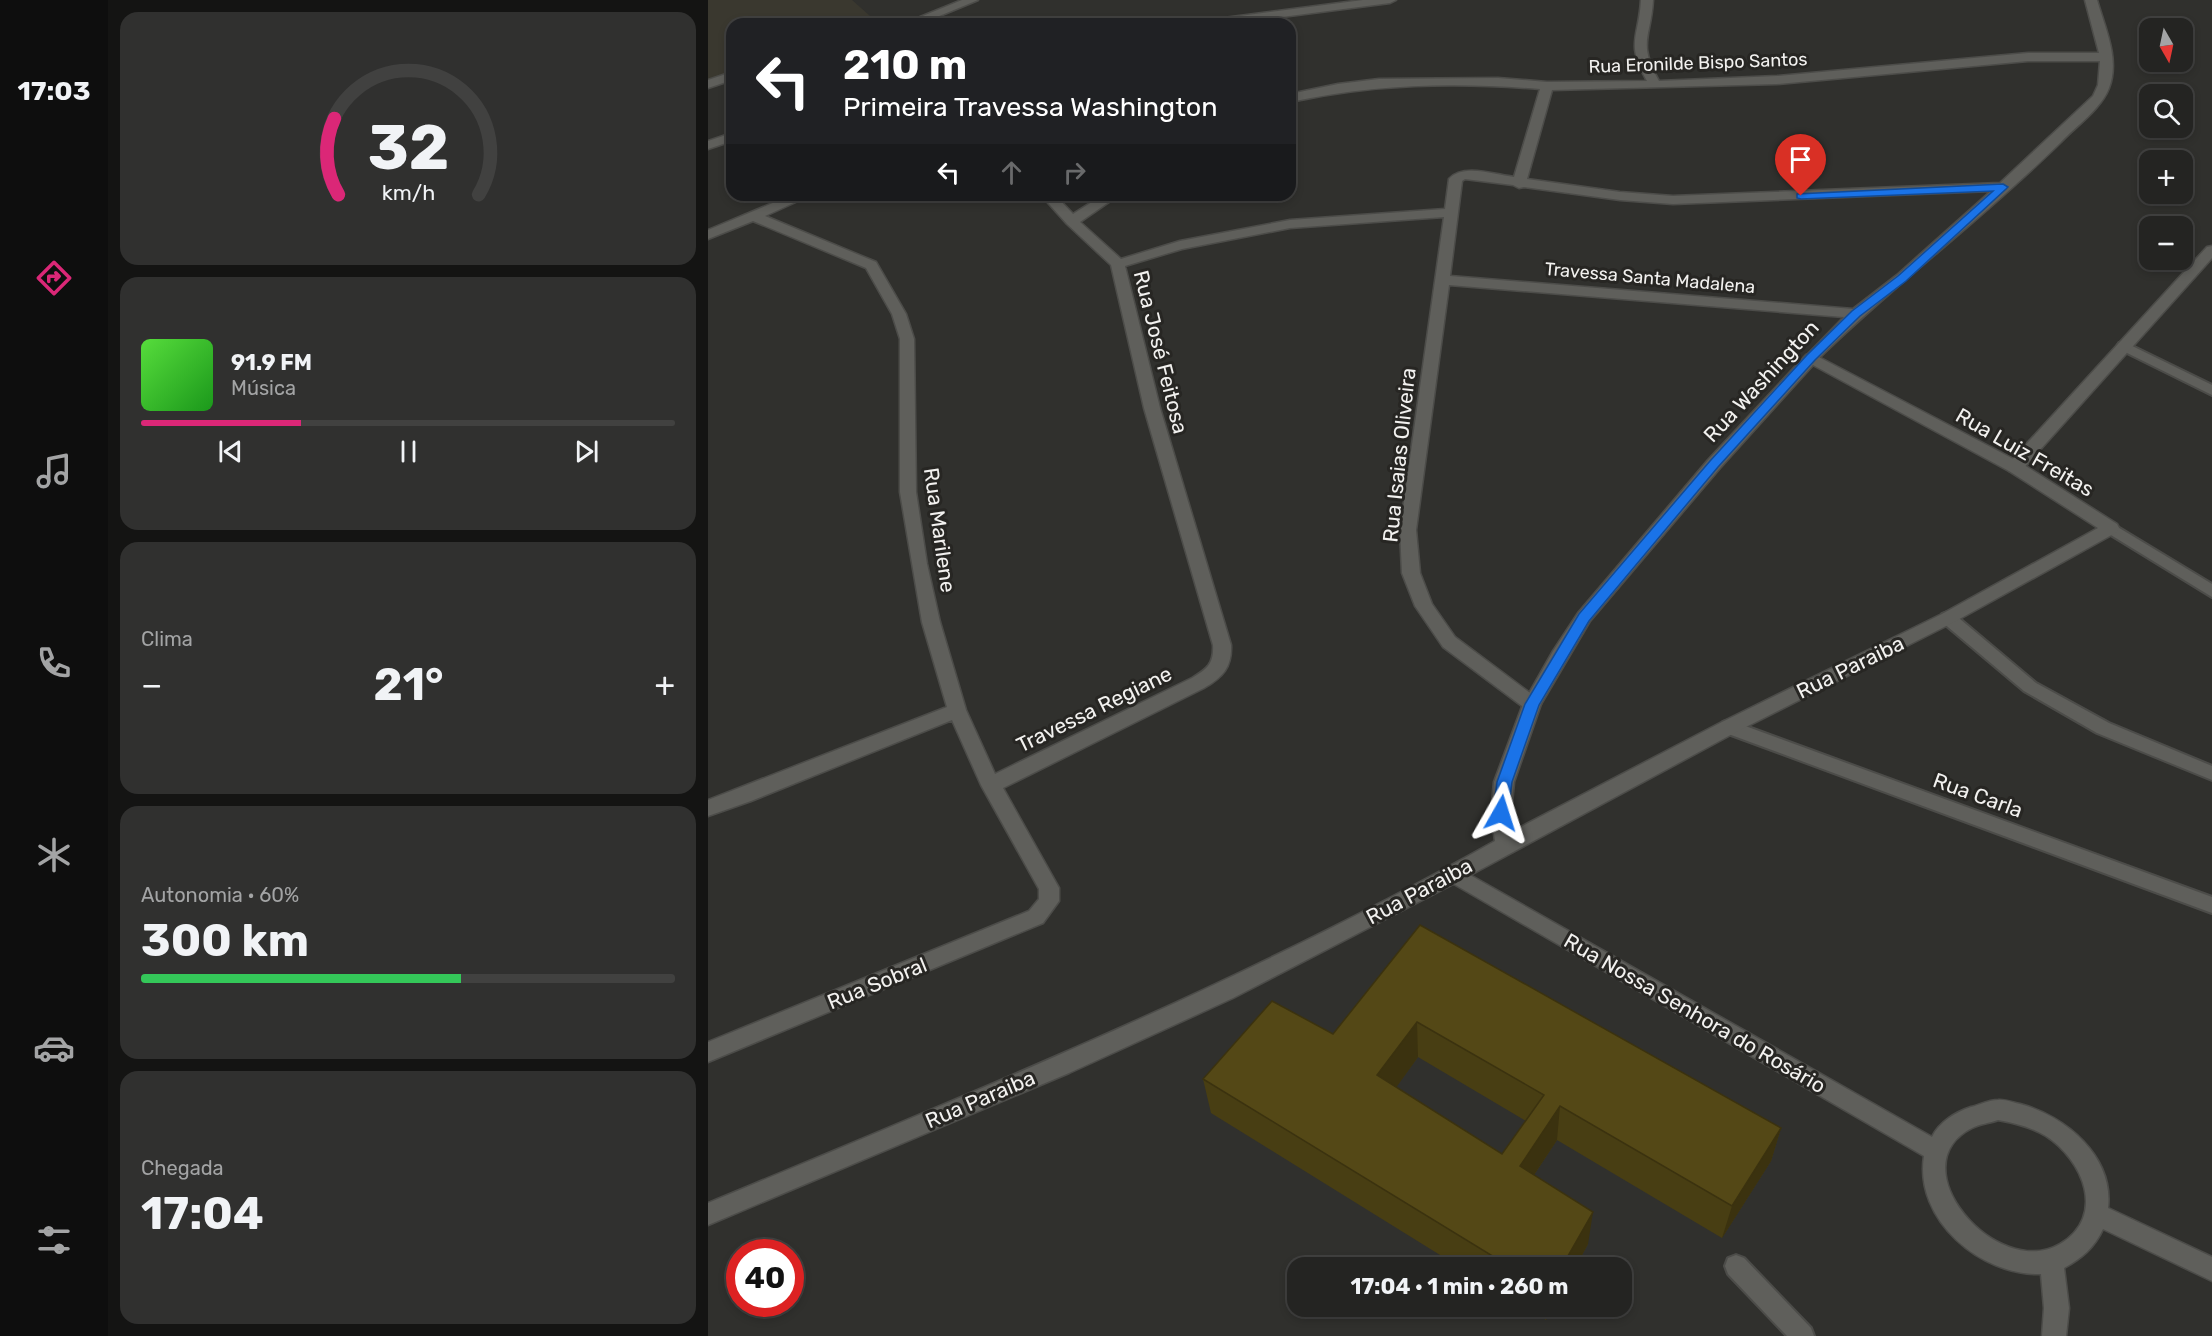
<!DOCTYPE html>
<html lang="pt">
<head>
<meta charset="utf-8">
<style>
	:root { --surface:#242422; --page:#30302f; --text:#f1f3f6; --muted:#a3a4a5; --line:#414140; --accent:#db2777 }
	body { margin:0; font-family:Rubik,sans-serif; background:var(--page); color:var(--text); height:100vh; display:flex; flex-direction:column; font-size:22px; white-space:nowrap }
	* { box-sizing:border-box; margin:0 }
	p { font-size:20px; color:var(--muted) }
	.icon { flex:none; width:33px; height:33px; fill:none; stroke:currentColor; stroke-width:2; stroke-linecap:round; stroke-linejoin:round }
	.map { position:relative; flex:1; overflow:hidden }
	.side { display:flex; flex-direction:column; gap:12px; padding:12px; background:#141413; width:600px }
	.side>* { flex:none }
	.top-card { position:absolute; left:18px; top:18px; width:570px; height:183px; border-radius:18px; box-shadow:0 3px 9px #0003,0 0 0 2px var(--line); background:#202124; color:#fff; overflow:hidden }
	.needle { width:39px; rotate:171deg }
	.tools { position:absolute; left:1431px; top:18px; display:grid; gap:12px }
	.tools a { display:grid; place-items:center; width:54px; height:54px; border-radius:12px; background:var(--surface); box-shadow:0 3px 9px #0003,0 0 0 2px var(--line); font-size:30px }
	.speed { position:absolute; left:18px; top:1239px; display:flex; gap:12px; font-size:30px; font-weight:700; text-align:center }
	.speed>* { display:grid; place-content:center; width:78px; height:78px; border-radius:50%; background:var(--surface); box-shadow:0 3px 9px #0003,0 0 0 2px var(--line); line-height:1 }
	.speed .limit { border:9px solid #d22; background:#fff; color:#111 }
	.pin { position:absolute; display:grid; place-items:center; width:51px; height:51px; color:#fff; margin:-62px -26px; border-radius:50% 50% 50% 0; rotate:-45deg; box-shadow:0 0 6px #0007 }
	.pin .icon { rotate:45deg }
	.me { position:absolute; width:66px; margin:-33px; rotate:6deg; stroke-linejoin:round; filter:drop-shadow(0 0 4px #0008) }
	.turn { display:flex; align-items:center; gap:21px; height:126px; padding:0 18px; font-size:27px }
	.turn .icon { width:78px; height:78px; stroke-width:2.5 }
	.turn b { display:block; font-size:42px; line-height:51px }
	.lanes { display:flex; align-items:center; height:57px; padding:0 18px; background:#0003; justify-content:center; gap:30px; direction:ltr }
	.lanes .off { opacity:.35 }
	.big { font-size:45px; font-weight:700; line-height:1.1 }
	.side .widget { flex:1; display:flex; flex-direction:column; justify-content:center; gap:9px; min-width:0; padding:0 21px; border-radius:18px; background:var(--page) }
	.side .dial { align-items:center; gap:0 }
	.dial svg { height:156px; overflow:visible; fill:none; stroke:var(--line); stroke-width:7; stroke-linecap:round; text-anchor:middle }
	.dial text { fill:var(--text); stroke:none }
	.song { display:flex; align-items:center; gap:18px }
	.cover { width:72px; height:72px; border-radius:9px; background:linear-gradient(135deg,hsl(110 70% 55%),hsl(120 70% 35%)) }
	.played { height:6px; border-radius:3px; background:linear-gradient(90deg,var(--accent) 30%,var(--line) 30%) }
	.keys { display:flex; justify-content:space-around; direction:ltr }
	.heat { display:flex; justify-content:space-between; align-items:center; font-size:33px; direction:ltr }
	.charge { height:9px; border-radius:4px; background:linear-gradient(90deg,#34c759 60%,var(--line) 0) }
	.trip { position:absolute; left:579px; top:1257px; width:345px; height:60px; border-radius:18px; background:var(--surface); box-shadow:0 3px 9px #0003,0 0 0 2px var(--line); font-weight:700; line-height:60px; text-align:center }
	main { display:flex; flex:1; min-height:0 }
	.tab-bar { display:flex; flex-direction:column; width:108px; justify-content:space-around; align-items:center; background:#0e0e0e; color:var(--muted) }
	.tab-bar .icon { width:42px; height:42px }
	.tab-bar .selected { color:var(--accent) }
	.tab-bar b { font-size:27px; color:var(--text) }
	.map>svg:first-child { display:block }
	.built { fill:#3a382f }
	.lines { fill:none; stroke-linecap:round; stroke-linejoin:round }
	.service-casing { stroke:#4c4c49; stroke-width:4 }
	.minor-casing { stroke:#4c4c49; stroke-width:3 }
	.tertiary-casing { stroke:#4c4c49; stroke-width:3 }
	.service { fill:#5f5f5b; fill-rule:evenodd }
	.minor { fill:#5f5f5b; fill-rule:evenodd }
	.tertiary { fill:#5f5f5b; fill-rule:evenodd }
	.wall { fill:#483e13; fill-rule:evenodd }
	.shaded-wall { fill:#3b320f }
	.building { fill:#544816; stroke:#3b320f; stroke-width:1.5; fill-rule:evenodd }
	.route { fill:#1a73e8; stroke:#114b97; stroke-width:1.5 }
	.labels { text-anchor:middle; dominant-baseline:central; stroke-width:6; stroke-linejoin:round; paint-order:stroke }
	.far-street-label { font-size:18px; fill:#f2f1ef; stroke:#272623 }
	.street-label { font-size:21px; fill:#f2f1ef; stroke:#272623 }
</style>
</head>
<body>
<main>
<nav class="tab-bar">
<b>17:03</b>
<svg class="icon selected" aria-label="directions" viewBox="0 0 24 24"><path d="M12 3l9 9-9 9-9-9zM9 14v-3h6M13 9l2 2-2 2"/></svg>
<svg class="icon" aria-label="music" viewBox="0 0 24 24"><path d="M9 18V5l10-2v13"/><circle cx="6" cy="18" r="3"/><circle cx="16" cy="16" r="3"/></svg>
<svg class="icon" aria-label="phone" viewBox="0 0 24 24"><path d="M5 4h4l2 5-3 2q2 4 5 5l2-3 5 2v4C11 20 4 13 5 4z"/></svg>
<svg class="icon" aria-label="climate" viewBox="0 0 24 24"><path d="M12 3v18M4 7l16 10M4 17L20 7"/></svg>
<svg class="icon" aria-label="car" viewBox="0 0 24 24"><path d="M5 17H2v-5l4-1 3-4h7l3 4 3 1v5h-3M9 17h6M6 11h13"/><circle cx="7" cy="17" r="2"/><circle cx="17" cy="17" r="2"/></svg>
<svg class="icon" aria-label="filters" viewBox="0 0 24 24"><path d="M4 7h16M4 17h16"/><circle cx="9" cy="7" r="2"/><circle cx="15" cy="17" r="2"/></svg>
</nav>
<section class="side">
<div class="widget dial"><svg viewBox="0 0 100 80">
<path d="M14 69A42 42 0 1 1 86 69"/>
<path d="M14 69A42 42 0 0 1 12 30" stroke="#db2777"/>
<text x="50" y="56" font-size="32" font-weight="700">32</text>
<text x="50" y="72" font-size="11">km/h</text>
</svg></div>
<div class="widget">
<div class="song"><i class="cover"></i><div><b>91.9 FM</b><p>Música</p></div></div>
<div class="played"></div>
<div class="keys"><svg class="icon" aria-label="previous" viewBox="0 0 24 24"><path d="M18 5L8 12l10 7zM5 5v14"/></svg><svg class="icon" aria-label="pause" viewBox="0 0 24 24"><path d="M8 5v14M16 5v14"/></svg><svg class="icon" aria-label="next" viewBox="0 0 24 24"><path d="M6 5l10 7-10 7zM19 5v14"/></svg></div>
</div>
<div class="widget"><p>Clima</p>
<div class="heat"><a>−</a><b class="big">21°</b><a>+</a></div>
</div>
<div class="widget"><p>Autonomia · 60%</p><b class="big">300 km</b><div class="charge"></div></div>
<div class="widget"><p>Chegada</p><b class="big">17:04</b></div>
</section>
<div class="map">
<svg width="1504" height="1336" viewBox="0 0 1504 1336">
	<rect width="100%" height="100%" fill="#30302d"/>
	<path class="built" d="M0,0H144L171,24H24V73L0,79Z"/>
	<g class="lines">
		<g class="service-casing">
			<g id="service">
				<path d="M1416,342L1504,385V395L1411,349L1409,346L1411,343Z"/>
				<path d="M1403,523L1504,584V597L1398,532L1395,528L1398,524Z"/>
				<path d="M1240,612L1246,614L1328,683L1401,723L1504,766V780L1389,733L1316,691L1234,622L1232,618L1234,614Z"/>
				<path d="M1021,720L1504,897V913L1015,732L1012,727L1015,722Z"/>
				<path d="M1028,1255L1036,1258L1103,1328L1106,1336H1079L1020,1274L1017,1266L1020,1258Z"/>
			</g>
		</g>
		<g class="minor-casing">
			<g id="minor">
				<path d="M254,0H270L212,24H195Z"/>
				<path d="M655,0H688L682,3L520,24H487L493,21Z"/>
				<path d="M933,0H945C943,38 929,42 951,81L1069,76L1320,53H1391L1377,0H1389C1397,28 1412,59 1401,88C1393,109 1368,126 1353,142C1275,219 1186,284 1108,361H1098L1096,358L1136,317L741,285L708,530L712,573L724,604L747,637L830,699L833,704L830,709L824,711L818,709L735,647L707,606L694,573L692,530L736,217L582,228L474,249L417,266L452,408L523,645C524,667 515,677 496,688L295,788L351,888V901L335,923L0,1062V1042L321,911L331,899V889L273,785L244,720L43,801L0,816V800L239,707L214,622L192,492V339L184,314L158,268L45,221L0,239V230L84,195H103L57,216L168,262L198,314L206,339L208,492L219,564L232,622L258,710L287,774L484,678C499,669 506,664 505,645L436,408L403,265L359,224L333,195H347L365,214L395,195H411L372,222L413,259L472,241L582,220L737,209L741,179C755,163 788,175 806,177L832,89C746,82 666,84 582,102V94L630,84L671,79L790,78L839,82L939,81C917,42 931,38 933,0ZM1320,61H1392L1390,85L1385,96L1292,183L965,196L912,192L819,179L844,90L1069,84ZM757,179L805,185L811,188L816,187L912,200L965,204L1283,191L1189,275L1145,309L742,276L754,181Z"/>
				<path d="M24,72V80L0,88V80Z"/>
				<path d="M24,133V141L0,149V141Z"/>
				<path d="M1504,246V258L1313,471H1301L1299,467L1301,463L1499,247Z"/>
				<path d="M746,866L1224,1137C1231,1122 1248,1112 1263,1107C1271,1105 1281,1100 1290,1100C1297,1099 1306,1103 1312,1104C1357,1116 1406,1156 1400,1208L1504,1257V1281L1395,1229C1386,1248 1374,1258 1356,1268L1361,1308L1358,1336H1334L1336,1308L1333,1274C1273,1276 1206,1220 1216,1156L739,880L736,874L739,868ZM1290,1120C1307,1123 1323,1127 1338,1136C1375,1160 1399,1216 1352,1244C1289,1281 1189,1166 1264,1128C1271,1124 1282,1123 1290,1120Z"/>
			</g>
		</g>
		<g class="tertiary-casing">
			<path id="tertiary" d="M1103,353L1313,463L1409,524L1411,528L1409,532L1246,622L1028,732L753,880L525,998L361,1073L0,1225V1203C267,1092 535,983 787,841L783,813L786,782L815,704L845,651L870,613L1000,460L1098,355ZM1105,365L1301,471L1390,528L1234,614L1014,722L805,831L803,813L806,782L833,704L882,621L1012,468Z"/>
		</g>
		<use href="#service" class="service"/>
		<use href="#minor" class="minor"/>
		<use href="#tertiary" class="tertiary"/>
	</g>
	<g class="wall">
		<path d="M712,925L1073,1128L1063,1161L1014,1238L849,1140L826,1175L880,1244L867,1268H753L503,1113L495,1079L625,1034ZM710,1057L818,1121L794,1154L688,1087Z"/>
		<path d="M816,1306H845L838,1320Z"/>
	</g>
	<g class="shaded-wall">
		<path d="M709,1022L710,1057L672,1110L669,1075Z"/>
		<path d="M852,1106L849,1140L810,1199L812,1166Z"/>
		<path d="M1073,1128L1063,1161L1014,1238L1024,1206Z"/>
		<path d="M885,1212L880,1244L867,1268H853Z"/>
		<path d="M839,1306H845L838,1320Z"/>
	</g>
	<path class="building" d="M712,925L1073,1128L1024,1206L852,1106L812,1166L885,1212L853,1268H804L495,1079L564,1001L625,1034ZM709,1022L836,1095L794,1154L669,1075Z"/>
	<path class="route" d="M1295,184L1300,187L1298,189L1198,281L1152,316L1107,360L1010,467L881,621L831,705L804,782L800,813L798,818H788L785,813L789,782L817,704L871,614L1002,461L1099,355L1144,311L1190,276L1285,191L1093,199L1089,198V194Z"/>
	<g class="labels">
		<g class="far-street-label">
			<text transform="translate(990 63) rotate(-2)">Rua Eronilde Bispo Santos</text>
			<text transform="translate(942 278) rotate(5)">Travessa Santa Madalena</text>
		</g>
		<g class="street-label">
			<text transform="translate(453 352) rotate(76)">Rua José Feitosa</text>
			<text transform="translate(1053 381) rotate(-47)">Rua Washington</text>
			<text transform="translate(1317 452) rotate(30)">Rua Luiz Freitas</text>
			<text transform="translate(691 455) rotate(-84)">Rua Isaias Oliveira</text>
			<text transform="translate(232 530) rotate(82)">Rua Marilene</text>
			<text transform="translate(1142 667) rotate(-26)">Rua Paraiba</text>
			<text transform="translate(386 709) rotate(-26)">Travessa Regiane</text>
			<text transform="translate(1270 795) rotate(20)">Rua Carla</text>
			<text transform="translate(711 891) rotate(-28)">Rua Paraiba</text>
			<text transform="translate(169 983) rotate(-22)">Rua Sobral</text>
			<text transform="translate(987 1013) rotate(30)">Rua Nossa Senhora do Rosário</text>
			<text transform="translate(272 1099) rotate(-23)">Rua Paraiba</text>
		</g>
	</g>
</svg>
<div class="tools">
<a><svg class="needle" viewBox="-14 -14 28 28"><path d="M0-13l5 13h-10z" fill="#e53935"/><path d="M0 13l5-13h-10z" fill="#a3a4a5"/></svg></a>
<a><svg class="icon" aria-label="search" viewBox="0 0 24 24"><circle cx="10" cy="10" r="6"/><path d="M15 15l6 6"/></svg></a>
<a>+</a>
<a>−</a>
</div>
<div class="speed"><div class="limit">40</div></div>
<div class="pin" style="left:1093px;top:196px;background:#d93025"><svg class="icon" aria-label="arrive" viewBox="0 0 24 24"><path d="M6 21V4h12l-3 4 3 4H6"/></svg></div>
<svg class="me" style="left:793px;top:813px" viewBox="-20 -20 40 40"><path d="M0-17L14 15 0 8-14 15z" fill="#1a73e8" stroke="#fff" stroke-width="4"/></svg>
<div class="trip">17:04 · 1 min · 260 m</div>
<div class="top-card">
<div class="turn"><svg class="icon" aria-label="left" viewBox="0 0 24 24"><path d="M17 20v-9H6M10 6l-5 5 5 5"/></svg><div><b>210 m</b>Primeira Travessa Washington</div></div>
<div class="lanes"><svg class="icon" aria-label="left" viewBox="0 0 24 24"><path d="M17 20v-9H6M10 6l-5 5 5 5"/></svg><svg class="icon off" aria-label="ahead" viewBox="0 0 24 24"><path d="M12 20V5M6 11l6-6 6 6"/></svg><svg class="icon off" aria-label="right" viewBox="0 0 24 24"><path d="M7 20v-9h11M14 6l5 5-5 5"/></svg></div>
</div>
</div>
</main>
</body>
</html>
